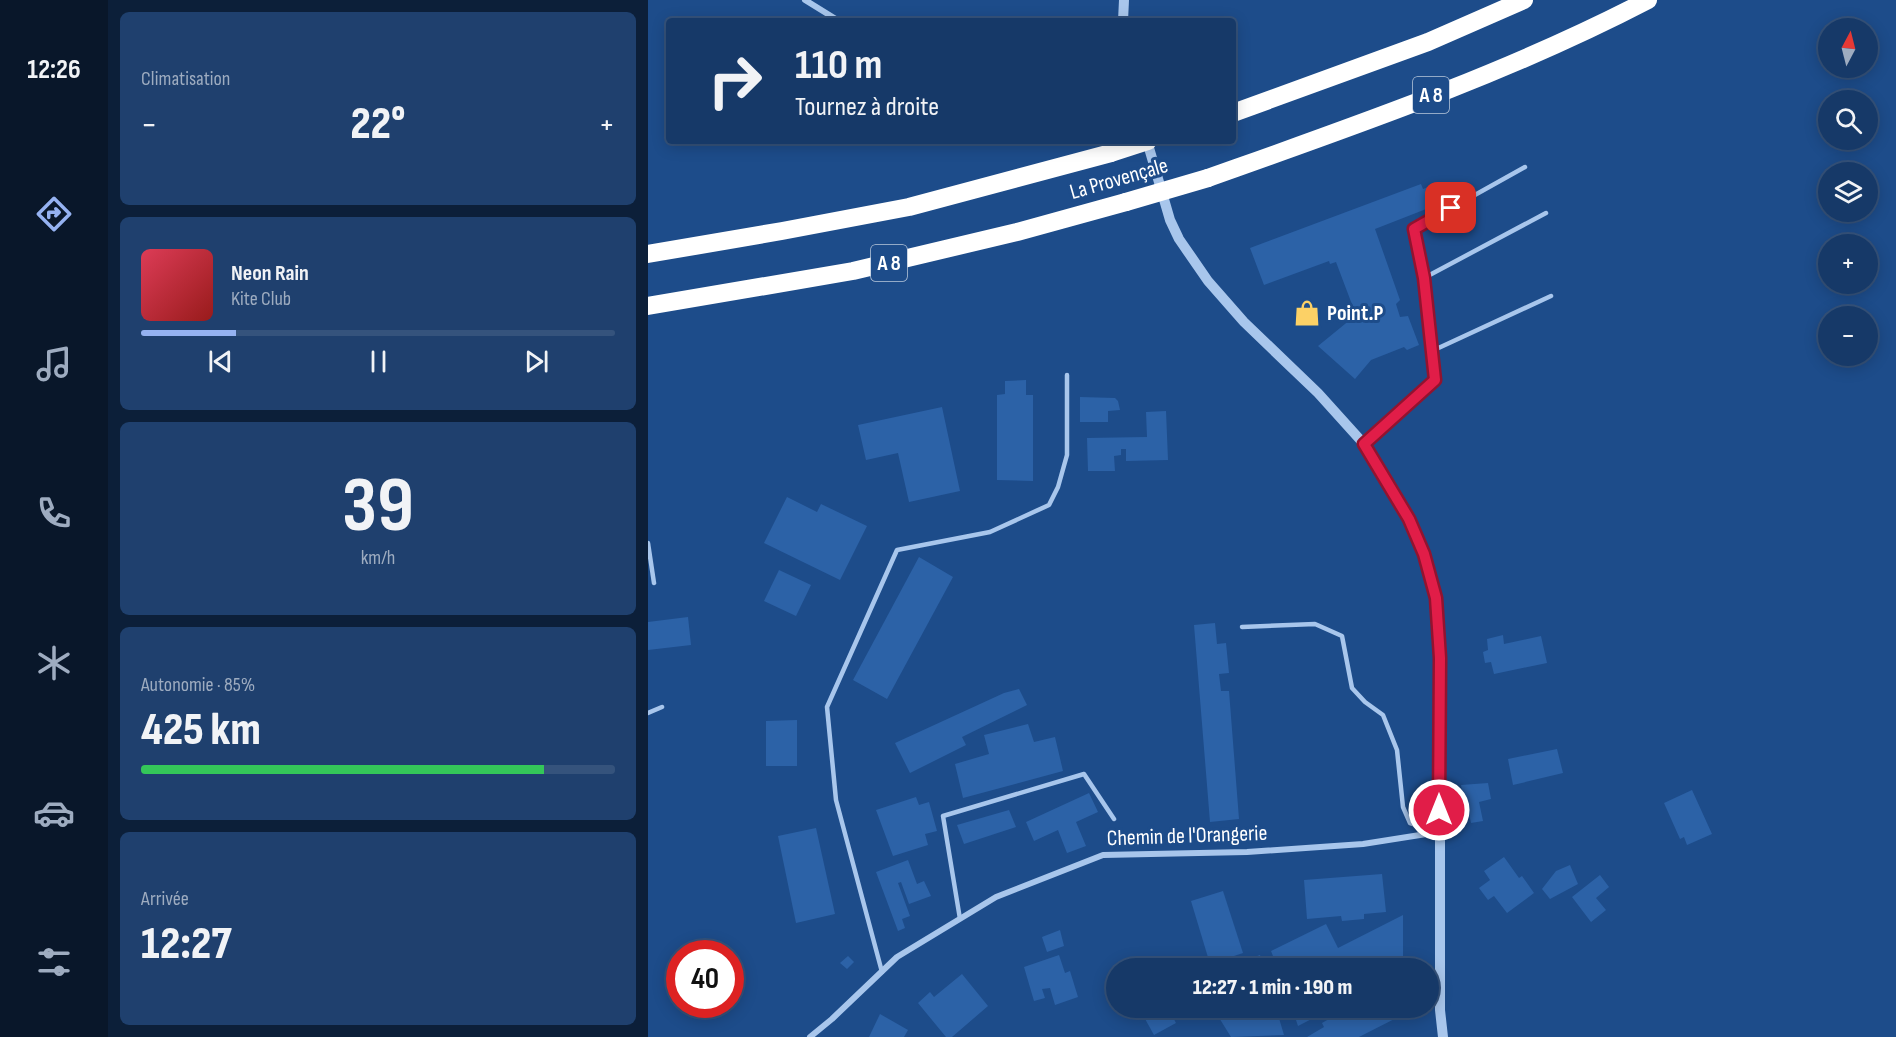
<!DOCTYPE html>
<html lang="fr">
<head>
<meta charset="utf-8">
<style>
	:root { --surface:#163968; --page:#1f406e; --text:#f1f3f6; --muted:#9eacc0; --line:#35537c; --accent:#95b2f1 }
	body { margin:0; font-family:"Sofia Sans Condensed",sans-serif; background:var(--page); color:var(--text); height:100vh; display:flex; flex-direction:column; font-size:22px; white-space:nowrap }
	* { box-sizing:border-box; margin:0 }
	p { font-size:20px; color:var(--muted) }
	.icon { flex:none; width:33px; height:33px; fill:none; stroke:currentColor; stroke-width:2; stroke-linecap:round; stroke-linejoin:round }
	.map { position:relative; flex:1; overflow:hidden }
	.sheet { display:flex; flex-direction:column; gap:12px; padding:12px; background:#0c1f39; width:540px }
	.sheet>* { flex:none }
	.banner { position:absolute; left:18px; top:18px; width:570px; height:126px; border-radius:6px; box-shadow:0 3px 15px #0003,0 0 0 2px var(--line); background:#163968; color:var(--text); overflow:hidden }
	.needle { width:39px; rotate:7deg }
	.buttons { position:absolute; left:1170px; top:18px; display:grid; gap:12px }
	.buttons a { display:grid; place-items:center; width:60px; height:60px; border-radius:50%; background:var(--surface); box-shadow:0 3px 15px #0003,0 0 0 2px var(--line); font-size:30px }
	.speed { position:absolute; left:18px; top:940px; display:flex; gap:12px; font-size:30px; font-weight:700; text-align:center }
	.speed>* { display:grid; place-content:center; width:78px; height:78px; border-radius:50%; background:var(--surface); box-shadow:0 3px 15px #0003,0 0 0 2px var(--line); line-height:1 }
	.speed .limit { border:9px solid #d22; background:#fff; color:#111 }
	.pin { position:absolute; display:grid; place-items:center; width:51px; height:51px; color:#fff; margin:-26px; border-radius:12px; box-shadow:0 3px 9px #0006 }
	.me { position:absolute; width:66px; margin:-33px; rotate:0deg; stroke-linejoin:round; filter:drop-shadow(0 0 4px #0008) }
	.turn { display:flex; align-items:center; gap:21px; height:126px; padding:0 30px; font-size:27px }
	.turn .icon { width:78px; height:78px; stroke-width:2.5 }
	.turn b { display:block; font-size:42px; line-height:51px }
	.big { font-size:45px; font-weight:800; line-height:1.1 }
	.sheet .widget { flex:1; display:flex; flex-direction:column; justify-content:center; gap:9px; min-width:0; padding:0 21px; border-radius:9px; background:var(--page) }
	.sheet .dial { align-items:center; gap:0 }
	.dial b { font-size:78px; line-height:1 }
	.song { display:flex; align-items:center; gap:18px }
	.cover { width:72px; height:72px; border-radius:9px; background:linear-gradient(135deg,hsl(350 70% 55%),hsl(0 70% 35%)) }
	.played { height:6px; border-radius:3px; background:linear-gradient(90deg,var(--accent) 20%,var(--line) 20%) }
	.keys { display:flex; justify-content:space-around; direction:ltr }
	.heat { display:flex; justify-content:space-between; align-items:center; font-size:33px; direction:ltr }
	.charge { height:9px; border-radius:4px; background:linear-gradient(90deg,#34c759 85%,var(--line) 0) }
	.trip { position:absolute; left:458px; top:958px; width:333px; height:60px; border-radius:30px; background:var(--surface); box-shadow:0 3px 15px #0003,0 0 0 2px var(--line); font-weight:800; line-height:60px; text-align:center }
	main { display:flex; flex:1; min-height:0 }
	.menu { display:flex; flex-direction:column; width:108px; justify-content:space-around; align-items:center; background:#09172a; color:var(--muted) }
	.menu .icon { width:42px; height:42px }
	.menu .on { color:var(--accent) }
	.menu b { font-size:27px; color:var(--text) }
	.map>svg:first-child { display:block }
	.building { fill:#2c62a7 }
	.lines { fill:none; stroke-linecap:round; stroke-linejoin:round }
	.service { stroke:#a8c6ec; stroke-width:4.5 }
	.minor { stroke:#a8c6ec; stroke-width:6 }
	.tertiary { stroke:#a8c6ec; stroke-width:10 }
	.motorway { stroke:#fff; stroke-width:18 }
	.motorway-bridge { stroke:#fff; stroke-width:18 }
	.route-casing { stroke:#92132f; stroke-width:15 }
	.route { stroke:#e11d48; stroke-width:10 }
	.labels { text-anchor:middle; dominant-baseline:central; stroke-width:6; stroke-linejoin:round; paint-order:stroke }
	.shield { fill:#1d4c8a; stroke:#bbc9dc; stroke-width:1.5 }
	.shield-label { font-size:21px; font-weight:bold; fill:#fff }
	.street-label { font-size:22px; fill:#fff; stroke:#1d4c8a }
	.poi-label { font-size:22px; font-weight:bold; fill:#fff; stroke:#1d4c8a; text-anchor:start }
</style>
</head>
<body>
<main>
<nav class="menu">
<b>12:26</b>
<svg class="icon on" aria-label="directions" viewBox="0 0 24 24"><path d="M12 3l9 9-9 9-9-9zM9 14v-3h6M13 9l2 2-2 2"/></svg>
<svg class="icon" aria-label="music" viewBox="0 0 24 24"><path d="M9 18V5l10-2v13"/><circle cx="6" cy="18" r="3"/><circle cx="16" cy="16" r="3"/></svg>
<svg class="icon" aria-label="phone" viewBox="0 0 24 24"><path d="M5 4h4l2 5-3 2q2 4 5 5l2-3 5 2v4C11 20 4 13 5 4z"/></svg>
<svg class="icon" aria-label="climate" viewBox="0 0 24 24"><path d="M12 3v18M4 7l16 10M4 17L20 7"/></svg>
<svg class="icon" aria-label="car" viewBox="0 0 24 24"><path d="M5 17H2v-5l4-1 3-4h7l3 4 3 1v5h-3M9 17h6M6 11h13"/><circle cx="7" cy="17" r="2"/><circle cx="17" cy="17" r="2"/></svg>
<svg class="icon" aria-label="filters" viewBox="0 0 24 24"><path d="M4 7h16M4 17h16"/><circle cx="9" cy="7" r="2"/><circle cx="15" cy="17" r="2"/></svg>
</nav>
<section class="sheet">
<div class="widget"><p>Climatisation</p>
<div class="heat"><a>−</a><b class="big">22°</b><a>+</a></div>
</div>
<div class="widget">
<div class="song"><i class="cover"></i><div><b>Neon Rain</b><p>Kite Club</p></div></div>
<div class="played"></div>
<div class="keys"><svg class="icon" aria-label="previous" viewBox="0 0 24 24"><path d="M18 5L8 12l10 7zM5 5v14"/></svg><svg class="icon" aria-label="pause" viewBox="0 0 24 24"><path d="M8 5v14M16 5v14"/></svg><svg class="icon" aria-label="next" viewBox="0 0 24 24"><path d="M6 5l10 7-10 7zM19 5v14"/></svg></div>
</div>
<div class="widget dial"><b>39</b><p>km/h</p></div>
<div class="widget"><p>Autonomie · 85%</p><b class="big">425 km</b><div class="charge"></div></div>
<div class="widget"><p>Arrivée</p><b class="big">12:27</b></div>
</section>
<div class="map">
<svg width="1248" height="1037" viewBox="0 0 1248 1037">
	<rect width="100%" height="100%" fill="#1d4c8a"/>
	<g class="building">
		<path d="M773,184L775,189L783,186L791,204L727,229L752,300L748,304L752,317L760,316L771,345L759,350L756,347L723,360L707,379L670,346L708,315L688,262L682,264L681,261L616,285L602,248Z"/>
		<path d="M378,380V395H385V481L349,480V395L357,394V381Z"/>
		<path d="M432,397L467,398L470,401L472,410L460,411V422H432Z"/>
		<path d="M294,407L312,491L261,502L250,453L218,460L210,425Z"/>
		<path d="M518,411L520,460L478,461V449H473V455L466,456L467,471H440L439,438L499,437L498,412Z"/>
		<path d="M139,497L169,512L173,504L219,526L192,580L116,543Z"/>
		<path d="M271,557L305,577L239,699L205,680Z"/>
		<path d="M131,570L163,585L148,616L116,601Z"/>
		<path d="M40,617L43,645L0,650V622Z"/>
		<path d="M567,623L569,644L578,643L581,673L571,674L573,691H581L591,819L562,822L546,625Z"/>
		<path d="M855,635L856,644L893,636L899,663L846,674L843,662L837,663L835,652L840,650L839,639Z"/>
		<path d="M371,689L379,705L314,737L318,745L262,773L247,743L356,693Z"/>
		<path d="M149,720V766H118V721Z"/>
		<path d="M380,724L386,742L407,737L415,771L315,798L307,764L341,754L336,735Z"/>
		<path d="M909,749L915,773L865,785L860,759Z"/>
		<path d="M840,783L843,799L831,802L835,821L823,823L819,805H816L813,785Z"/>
		<path d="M1044,790L1064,834L1039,845L1036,837L1032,839L1016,803Z"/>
		<path d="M441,793L450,812L428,822L438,846L419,853L410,830L386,841L378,822Z"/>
		<path d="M268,797L271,805L281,802L289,831L277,834L280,845L245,856L228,810Z"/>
		<path d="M361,810L368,827L316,844L309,825Z"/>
		<path d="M168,828L187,914L148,923L130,836Z"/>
		<path d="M856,857L871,878L874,876L886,893L859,913L846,896L840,900L831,888L842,880L836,871Z"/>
		<path d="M260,860L269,884L276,881L283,896L261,904L253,882L250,883L262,916L254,919L257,928L250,931L228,872Z"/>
		<path d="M922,865L930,884L902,899L894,889L908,871Z"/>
		<path d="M734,874L738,912L716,914V919L694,921L693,916L659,919L656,880Z"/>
		<path d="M952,875L961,887L948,898L958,910L943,922L924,897Z"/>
		<path d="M575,891L595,953L562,964L543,901Z"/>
		<path d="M755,915V969H630L623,951L678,924L690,948Z"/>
		<path d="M412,930L416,946L399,952L394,937Z"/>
		<path d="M411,955L417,973L422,971L430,997L407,1005L402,988L394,989L397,998L386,1001L376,967Z"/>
		<path d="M612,955L616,969H573Z"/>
		<path d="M200,956L206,962L199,969L192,963Z"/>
		<path d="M314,974L340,1006L304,1037H298L270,1003L282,992L286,997Z"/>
		<path d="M491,1008H520L528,1023L506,1035Z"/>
		<path d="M565,1008H628L636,1035L583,1037Z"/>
		<path d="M644,1008H685L650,1026Z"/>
		<path d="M700,1008H768L711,1037H659L676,1027L674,1023Z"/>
		<path d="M232,1014L260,1030L256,1037H221Z"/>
	</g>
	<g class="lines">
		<g class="service">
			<path d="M776,278L766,229L877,167"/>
			<path d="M784,351L903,296"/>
			<path d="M716,444L787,380L776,278L898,213"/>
			<path d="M0,543L6,583"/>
			<path d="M594,627L667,624L694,636L704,688L717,702L735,715L749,750L755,807L762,823L788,831"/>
			<path d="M0,713L14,707"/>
			<path d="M312,919L295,816L436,774L466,819"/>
			<path d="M234,972L188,800L179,707L249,550L342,532L401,505L410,487L419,455V375"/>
		</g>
		<g class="minor">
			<path d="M157,0L191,21"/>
			<path d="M162,1037L184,1019L249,957L348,897L455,855L599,852L715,844L791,832"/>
		</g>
		<g class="tertiary">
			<path d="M475,21L476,0"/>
			<path d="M499,141L522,220L531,239L560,281L596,322L670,393L716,444L761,519L776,554L788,598L792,658V1010L795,1037"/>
		</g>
		<g class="motorway">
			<path d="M585,113L780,42L876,0"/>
			<path d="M560,178C709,125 860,73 1000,0"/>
			<path d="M0,254L134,231L261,207L463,153"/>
			<path d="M0,306L205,271L369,232L478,202"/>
		</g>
		<g class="motorway-bridge">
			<path d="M463,153L500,141"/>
			<path d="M478,202L560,178"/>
		</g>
	</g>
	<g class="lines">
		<g class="route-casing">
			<path id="route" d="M791,810L792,658L788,598L776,554L761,519L716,444L787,380L776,278L766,229L803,208"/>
		</g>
		<use href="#route" class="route"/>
	</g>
	<defs>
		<g id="shop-bare" transform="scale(2.07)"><path d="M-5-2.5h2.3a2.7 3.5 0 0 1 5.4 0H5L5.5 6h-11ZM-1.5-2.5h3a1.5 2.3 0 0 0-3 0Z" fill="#fcd166" stroke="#1d4c8a" stroke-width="2.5" paint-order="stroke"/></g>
	</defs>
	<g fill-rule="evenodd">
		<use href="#shop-bare" x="659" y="313"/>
	</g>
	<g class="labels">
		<g class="shield">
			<rect x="765" y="77" width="36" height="36" rx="4.5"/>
			<rect x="223" y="245" width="36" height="36" rx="4.5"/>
		</g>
		<g class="shield-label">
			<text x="783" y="95">A 8</text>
			<text x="241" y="263">A 8</text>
		</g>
		<g class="street-label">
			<text transform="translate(471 179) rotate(-16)">La Provençale</text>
			<text transform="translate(539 836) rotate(-2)">Chemin de l'Orangerie</text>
		</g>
		<g class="poi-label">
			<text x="679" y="313">Point.P</text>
		</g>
	</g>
</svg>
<div class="buttons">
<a><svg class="needle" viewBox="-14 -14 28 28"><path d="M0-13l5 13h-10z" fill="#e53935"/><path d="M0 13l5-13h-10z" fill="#9eacc0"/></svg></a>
<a><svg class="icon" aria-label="search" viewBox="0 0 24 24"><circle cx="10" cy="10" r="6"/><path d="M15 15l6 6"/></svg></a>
<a><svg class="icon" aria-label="layers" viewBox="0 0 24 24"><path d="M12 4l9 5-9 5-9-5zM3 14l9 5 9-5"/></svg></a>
<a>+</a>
<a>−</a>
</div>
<div class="speed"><div class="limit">40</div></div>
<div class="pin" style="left:803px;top:208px;background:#d93025"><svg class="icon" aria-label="arrive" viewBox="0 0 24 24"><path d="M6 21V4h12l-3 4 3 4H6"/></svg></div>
<svg class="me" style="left:791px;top:810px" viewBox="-20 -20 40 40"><circle r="17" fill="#e11d48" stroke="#fff" stroke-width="3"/><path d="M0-11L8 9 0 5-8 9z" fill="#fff"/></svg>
<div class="trip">12:27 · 1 min · 190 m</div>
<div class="banner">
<div class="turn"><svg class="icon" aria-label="right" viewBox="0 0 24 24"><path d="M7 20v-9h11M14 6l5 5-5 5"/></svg><div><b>110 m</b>Tournez à droite</div></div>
</div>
</div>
</main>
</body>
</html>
